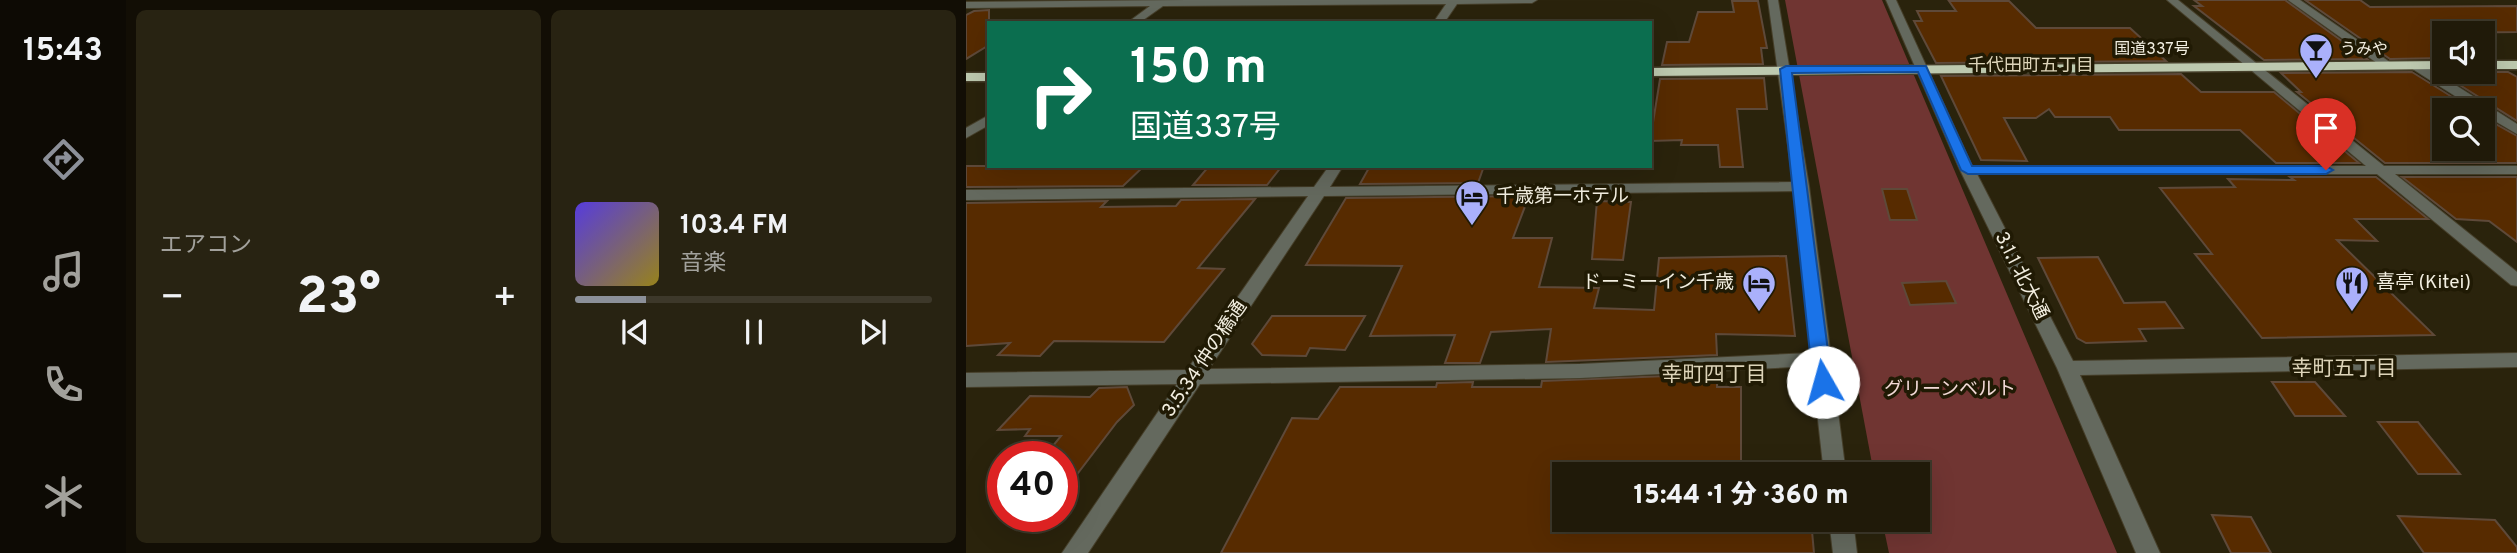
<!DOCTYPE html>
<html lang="ja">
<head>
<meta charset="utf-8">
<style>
	:root { --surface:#201a09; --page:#282312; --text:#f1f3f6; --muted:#a2a19c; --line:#3d382a; --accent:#8c9099 }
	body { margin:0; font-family:Overpass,"Noto Sans JP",sans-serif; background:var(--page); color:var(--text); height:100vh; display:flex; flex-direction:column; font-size:26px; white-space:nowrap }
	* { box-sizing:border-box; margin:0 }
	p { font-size:23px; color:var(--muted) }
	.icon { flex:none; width:38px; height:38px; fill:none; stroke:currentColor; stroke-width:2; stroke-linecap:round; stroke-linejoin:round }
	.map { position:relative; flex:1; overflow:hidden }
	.panel { display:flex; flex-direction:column; gap:10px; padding:10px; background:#120e05; width:840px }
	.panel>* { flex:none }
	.banner { position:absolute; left:21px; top:21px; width:665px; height:147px; border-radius:0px; box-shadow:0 7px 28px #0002,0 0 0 2px var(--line); background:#0b6e4f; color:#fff; overflow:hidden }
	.tools { position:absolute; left:1466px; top:21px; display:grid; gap:14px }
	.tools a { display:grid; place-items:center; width:63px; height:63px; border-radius:0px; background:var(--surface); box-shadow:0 7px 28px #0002,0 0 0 2px var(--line); font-size:35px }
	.speed { position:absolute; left:21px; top:441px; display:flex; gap:14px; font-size:35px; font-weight:700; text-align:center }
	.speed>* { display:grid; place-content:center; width:91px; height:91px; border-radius:50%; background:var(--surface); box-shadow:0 7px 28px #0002,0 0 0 2px var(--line); line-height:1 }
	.speed .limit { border:10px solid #d22; background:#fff; color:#111 }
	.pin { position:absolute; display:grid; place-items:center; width:60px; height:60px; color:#fff; margin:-72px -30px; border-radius:50% 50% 50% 0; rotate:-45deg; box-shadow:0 0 7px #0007 }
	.pin .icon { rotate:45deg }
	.me { position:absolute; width:77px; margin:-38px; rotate:353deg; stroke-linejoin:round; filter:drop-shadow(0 0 5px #0008) }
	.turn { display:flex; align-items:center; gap:24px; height:147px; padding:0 28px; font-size:32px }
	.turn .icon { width:91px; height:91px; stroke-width:2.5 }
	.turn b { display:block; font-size:49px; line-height:60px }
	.big { font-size:52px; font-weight:800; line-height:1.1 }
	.panel .widget { flex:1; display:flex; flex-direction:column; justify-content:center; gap:10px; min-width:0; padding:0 24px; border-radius:10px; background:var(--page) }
	.song { display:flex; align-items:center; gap:21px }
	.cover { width:84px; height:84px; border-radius:10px; background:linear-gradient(135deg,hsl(250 70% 55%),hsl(50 70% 35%)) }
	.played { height:7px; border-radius:4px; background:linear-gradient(90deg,var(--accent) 20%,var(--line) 20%) }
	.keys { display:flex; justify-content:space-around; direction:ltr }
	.heat { display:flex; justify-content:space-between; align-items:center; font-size:38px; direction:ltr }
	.panel .tiles { flex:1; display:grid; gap:10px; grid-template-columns:repeat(2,1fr) }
	.trip { position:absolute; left:586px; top:462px; width:378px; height:70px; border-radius:0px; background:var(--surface); box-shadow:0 7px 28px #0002,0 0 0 2px var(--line); font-weight:800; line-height:70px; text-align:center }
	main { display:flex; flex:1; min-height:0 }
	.menu { display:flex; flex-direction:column; width:126px; justify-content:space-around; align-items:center; background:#0d0a04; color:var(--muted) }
	.menu .icon { width:49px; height:49px }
	.menu .selected { color:var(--accent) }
	.menu b { font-size:32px; color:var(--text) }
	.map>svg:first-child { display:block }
	.green { fill:#703532 }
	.building { fill:#572b00; stroke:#5e4939; stroke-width:2 }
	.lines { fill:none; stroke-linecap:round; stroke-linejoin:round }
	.minor-casing { stroke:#463f2a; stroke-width:2 }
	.highway-casing { stroke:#463f2a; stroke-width:3 }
	.minor { fill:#64695e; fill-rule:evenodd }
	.highway { fill:#bdc9af; fill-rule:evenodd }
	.route { fill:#1a73e8; stroke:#114b97; stroke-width:2 }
	.labels { text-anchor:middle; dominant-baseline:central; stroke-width:7; stroke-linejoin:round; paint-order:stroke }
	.far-street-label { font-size:16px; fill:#f2eee0; stroke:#201a04 }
	.far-poi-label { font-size:16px; fill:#f2eee0; stroke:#201a04; text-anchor:start }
	.far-neighbourhood-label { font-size:18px; fill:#ddd4b9; stroke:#201a04 }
	.poi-label { font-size:19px; fill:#f2eee0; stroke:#201a04; text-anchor:start }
	.street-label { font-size:19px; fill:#f2eee0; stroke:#201a04 }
	.park-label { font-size:19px; fill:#f1d9d6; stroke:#201a04 }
	.neighbourhood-label { font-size:21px; fill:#ddd4b9; stroke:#201a04 }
</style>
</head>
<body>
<main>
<nav class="menu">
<b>15:43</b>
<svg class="icon selected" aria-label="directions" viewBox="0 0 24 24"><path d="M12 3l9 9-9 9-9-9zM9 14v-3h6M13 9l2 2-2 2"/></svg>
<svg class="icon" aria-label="music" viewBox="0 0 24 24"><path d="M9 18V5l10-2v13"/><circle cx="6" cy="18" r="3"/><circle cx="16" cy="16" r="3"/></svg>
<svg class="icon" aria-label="phone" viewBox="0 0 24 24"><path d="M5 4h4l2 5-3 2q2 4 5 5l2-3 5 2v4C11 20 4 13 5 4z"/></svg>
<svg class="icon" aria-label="climate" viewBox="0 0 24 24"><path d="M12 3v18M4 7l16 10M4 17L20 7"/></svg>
</nav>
<section class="panel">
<div class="tiles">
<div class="widget"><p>エアコン</p>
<div class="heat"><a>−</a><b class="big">23°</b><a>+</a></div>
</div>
<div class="widget">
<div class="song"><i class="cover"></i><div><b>103.4 FM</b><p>音楽</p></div></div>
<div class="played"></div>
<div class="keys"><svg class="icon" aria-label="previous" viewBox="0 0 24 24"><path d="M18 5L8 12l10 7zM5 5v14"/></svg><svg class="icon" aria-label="pause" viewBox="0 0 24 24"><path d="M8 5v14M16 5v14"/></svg><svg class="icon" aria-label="next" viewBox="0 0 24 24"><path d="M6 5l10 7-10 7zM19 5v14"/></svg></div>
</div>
</div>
</section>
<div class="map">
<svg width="1551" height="553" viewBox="0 0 1551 553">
	<rect width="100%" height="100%" fill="#2a230c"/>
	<path class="green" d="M819,0H916L1151,553H923L916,520H952V474H908Z"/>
	<g class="building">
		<path d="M1228,0H1319L1401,59L1298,60L1228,6H1236Z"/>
		<path d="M1339,0H1394L1404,7L1551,6V32L1475,33L1479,35V58L1424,59Z"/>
		<path d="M766,1H792L801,48H795L797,64L696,65L701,42H723L732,12H768Z"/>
		<path d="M983,1H1043L1070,28H1164L1200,61L970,63L948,21H956L951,11H990Z"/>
		<path d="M23,10V45L0,59V15L8,11Z"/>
		<path d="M1446,72L1507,110H1479V149H1517V117L1551,136V163H1419L1331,92H1335L1315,73Z"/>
		<path d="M1473,72H1542L1551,77V121Z"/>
		<path d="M1215,74L1235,92H1308L1393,163H1310L1274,130H1153L1144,117H1089L1083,109L1070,118H1038L1061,161L1015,160L975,76Z"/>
		<path d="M798,78L801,109H771L777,167H754L752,145H715L716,140L684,141L694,79Z"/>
		<path d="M0,166H178L157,186L0,187Z"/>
		<path d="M243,166H316L301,185H227Z"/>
		<path d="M404,166H518L512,183L394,184Z"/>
		<path d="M1324,177H1410L1462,219H1389L1411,241L1371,240L1468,335L1296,338L1229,254H1246L1194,188L1269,187L1262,179L1328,180Z"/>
		<path d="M1436,177H1551V242L1523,221L1490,219Z"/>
		<path d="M916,189H941L951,220H924Z"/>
		<path d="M563,196L547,238H586L573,287L633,288L628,308L688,310L693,258L820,256L829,336L750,334L751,355L580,362L585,329L525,332L514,363H479L489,335L404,336L436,266L340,265L380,198Z"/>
		<path d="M289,199L232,268L258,269L198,342L88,341L74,356L32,355L44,343L0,346V203L141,201L135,207L210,206L215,200Z"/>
		<path d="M631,201L665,202L657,260L626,259Z"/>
		<path d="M1132,257L1158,303L1199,302L1217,328L1173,329L1180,341L1120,343L1111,338L1072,258Z"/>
		<path d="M980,281L990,303L944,305L936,283Z"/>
		<path d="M306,316H399L379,350L344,348L340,356L296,355L286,344Z"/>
		<path d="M751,374V387H775V474H598V520H845L848,553H255L326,418L352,419L374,387H470L471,383L507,382L506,387H575L576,381Z"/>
		<path d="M1306,382H1349L1379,416H1329Z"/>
		<path d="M161,387L168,405L151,422L96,494V457H78L95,436H59L64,429L32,430L64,396L124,397L133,388Z"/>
		<path d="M1412,422H1452L1494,474H1452Z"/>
		<path d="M1246,515L1285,517L1305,553H1265Z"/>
		<path d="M1432,516L1529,520L1551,547V553H1458Z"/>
	</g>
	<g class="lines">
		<g class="minor-casing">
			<g id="minor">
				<path d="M221,0H571L566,3L491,4L478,23H467L480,4L197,6L173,23H161L184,6L0,8V2Z"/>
				<path d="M802,0H812L843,186L880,474H858L846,366L614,378L234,384L122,553H96L211,384L0,387V373L221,370L342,196L0,200V190L348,187L363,166H377L364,187L827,182ZM828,191L845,353L614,364L243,369L358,196Z"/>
				<path d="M920,0H930L1006,166H1400L1201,0H1212L1418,166H1551V174H1429L1551,272V286L1545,285L1411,174H1011L1107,361L1551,353V367L1114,375L1194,553H1170L1091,368L994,170Z"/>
				<path d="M1322,0H1334L1428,65L1418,68Z"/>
				<path d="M1445,62H1453L1551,124V134L1517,114V110H1511L1445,68Z"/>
				<path d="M23,115V125L0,138V128Z"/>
				<path d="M863,520H887L891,553H867Z"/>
			</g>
		</g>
		<g class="highway-casing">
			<g id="highway">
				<path d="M1479,61V69L684,76V68Z"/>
				<rect x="1517" y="61" width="34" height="8"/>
				<rect x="0" y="73" width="23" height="8"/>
			</g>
		</g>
		<use href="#minor" class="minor"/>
		<use href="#highway" class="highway"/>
	</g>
	<path class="route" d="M960,66L1006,166H1360L1367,170L1360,174H1002L995,170L952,72L826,73L866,382L863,386H850L847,382L814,69L820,66Z"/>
	<defs>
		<g id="bar-pin" transform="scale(1.75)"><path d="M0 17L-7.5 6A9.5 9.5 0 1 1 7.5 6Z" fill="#aab0fb" stroke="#201a04"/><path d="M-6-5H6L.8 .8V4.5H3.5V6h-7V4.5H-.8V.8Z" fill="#111"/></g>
		<g id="hotel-pin" transform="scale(1.75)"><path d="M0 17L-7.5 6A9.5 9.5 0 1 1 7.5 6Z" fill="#aab0fb" stroke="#201a04"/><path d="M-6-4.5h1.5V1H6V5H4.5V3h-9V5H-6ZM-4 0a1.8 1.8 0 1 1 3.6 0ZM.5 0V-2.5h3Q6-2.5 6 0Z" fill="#111"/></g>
		<g id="restaurant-pin" transform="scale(1.75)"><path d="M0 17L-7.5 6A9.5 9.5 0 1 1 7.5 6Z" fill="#aab0fb" stroke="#201a04"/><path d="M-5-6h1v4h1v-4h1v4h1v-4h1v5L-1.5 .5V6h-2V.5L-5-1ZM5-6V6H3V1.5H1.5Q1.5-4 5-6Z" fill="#111"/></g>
	</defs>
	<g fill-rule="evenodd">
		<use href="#bar-pin" x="1350" y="50"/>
		<use href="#hotel-pin" x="506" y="197"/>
		<use href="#hotel-pin" x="793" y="283"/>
		<use href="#restaurant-pin" x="1386" y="283"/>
	</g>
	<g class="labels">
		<g class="far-street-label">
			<text x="1186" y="50">国道337号</text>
		</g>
		<g class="far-poi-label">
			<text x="1374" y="50">うみや</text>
		</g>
		<g class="far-neighbourhood-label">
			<text x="1065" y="66">千代田町五丁目</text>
		</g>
		<g class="poi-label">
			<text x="530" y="197">千歳第一ホテル</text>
			<text x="768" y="283" text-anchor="end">ドーミーイン千歳</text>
			<text x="1410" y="283">喜亭 (Kitei)</text>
		</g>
		<g class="street-label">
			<text transform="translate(1055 276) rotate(63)">3.1.1 北大通</text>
			<text transform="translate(239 359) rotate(-56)">3.5.34 仲の橋通</text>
		</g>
		<g class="park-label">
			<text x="984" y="390">グリーンベルト</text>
		</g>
		<g class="neighbourhood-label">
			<text x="1378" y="369">幸町五丁目</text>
			<text x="748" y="375">幸町四丁目</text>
		</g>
	</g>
</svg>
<div class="tools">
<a><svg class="icon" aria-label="sound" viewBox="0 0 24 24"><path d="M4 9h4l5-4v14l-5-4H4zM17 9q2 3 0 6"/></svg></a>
<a><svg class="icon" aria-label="search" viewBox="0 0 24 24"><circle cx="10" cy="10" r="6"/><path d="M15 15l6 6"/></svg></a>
</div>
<div class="speed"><div class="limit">40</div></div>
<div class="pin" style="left:1360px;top:170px;background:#d93025"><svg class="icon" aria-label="arrive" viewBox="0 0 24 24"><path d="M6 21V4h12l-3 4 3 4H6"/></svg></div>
<svg class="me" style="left:857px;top:382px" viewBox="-20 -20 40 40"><circle r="19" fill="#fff"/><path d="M0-13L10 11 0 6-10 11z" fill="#1a73e8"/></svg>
<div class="trip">15:44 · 1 分 · 360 m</div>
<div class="banner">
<div class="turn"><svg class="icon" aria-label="right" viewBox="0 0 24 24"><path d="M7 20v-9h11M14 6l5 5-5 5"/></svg><div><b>150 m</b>国道337号</div></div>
</div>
</div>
</main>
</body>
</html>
